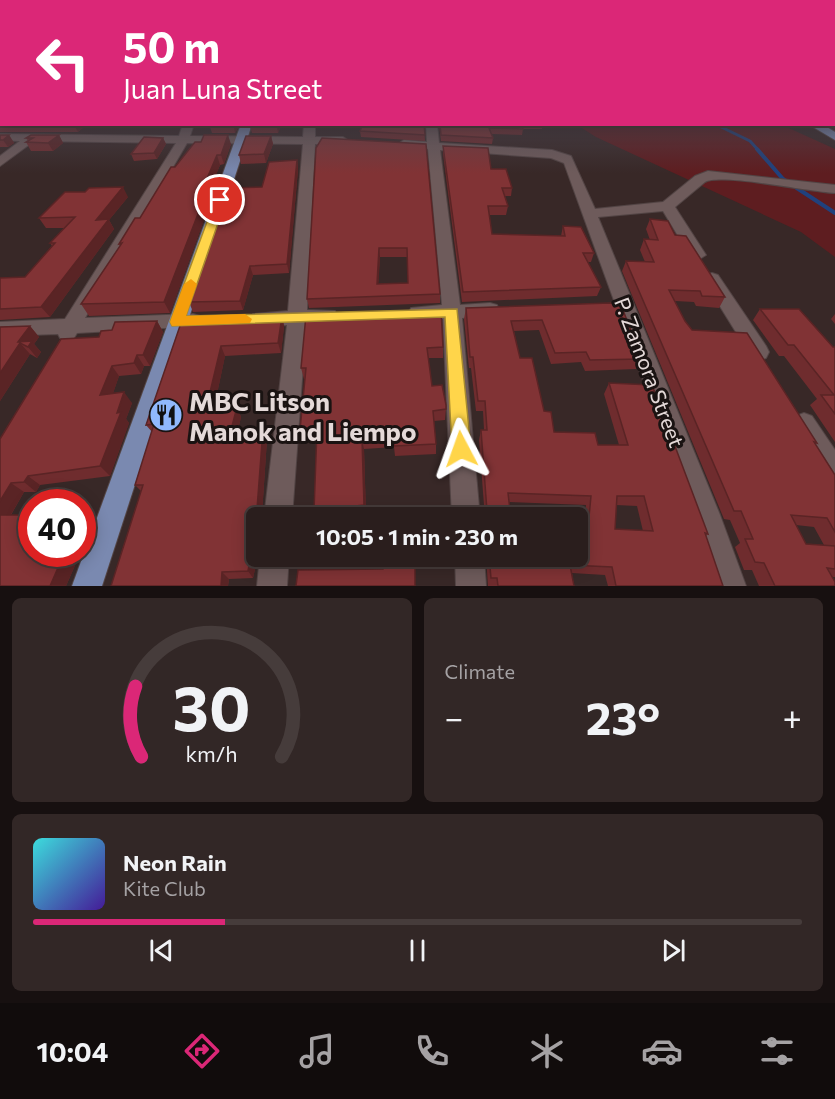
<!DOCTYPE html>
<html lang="en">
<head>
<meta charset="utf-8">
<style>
	:root { --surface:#2a1e1d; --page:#322726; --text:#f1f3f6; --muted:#a5a2a4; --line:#463c3b; --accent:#db2777 }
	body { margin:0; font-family:Commissioner,sans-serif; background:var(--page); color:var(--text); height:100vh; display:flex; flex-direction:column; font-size:22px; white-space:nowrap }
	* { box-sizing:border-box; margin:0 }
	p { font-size:20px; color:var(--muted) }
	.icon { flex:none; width:33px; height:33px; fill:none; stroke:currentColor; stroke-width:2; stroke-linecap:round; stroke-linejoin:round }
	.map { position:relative; height:586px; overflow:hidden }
	.sheet { display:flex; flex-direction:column; gap:12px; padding:12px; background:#171010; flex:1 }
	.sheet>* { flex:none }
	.banner { position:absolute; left:0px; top:0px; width:836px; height:126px; box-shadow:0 3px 15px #0003,0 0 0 2px var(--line); background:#db2777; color:#fff; overflow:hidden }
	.speed { position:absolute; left:18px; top:489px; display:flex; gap:12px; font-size:30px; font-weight:700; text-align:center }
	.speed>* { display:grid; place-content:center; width:78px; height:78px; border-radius:50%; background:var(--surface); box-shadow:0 3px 15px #0003,0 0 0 2px var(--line); line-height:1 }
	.speed .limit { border:9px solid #d22; background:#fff; color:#111 }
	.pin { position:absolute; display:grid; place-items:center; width:51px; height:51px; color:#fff; margin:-26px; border:3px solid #fff; border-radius:50%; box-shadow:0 2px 6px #0007 }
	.me { position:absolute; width:66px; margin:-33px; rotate:356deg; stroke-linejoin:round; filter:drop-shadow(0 0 4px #0008) }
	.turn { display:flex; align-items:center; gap:21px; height:126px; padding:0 24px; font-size:27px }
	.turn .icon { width:78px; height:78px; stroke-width:2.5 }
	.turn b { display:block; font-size:42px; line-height:51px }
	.big { font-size:45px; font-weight:700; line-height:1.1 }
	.sheet .card { flex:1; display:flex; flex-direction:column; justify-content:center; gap:9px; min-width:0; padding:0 21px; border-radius:9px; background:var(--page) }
	.sheet .dial { align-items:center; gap:0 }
	.dial svg { height:156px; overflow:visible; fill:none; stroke:var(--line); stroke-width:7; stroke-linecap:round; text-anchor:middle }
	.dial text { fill:var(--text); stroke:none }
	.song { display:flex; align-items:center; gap:18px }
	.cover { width:72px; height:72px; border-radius:9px; background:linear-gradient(135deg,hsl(180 70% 55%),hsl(260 70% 35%)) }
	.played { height:6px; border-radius:3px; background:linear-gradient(90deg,var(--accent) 25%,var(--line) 25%) }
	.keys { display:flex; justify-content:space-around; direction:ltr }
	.heat { display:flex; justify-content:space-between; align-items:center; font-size:33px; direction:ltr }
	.sheet .tiles { flex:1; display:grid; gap:12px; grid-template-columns:1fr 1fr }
	.card:last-child { grid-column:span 2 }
	.trip { position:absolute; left:246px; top:507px; width:342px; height:60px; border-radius:9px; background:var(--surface); box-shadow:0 3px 15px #0003,0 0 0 2px var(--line); font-weight:700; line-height:60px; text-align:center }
	.tabs { display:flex; height:96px; justify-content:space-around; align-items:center; background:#110c0c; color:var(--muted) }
	.tabs .icon { width:42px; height:42px }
	.tabs .active { color:var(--accent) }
	.tabs b { font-size:27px; color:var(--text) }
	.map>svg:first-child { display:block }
	.green { fill:#5e1d20 }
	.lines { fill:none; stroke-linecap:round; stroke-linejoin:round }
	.stream-far1 { stroke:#20417d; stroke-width:3 }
	.stream { stroke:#20417d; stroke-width:4 }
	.minor-casing { stroke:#524444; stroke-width:2 }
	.major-casing { stroke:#524444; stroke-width:2 }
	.minor { fill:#6e5b5b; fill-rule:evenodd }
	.major { fill:#7a89b0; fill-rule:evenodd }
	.wall { fill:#6f2c2e; fill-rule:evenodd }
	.shaded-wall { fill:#5a2425 }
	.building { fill:#813335; stroke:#5a2425; stroke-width:1.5; fill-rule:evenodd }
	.route { fill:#ffd54a; stroke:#a68a30; stroke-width:1.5 }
	.slow { fill:#f59e0b }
	.labels { text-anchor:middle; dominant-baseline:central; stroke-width:6; stroke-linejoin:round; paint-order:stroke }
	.street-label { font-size:21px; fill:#e4d9d8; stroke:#1a1312 }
	.near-poi-label { font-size:26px; font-weight:bold; fill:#e4d9d8; stroke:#1a1312; text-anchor:start }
</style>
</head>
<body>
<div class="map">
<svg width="835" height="586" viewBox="0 0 835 586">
	<rect width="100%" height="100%" fill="#382827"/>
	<path class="green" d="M577,125H782L835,149V257L801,232L596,137Z"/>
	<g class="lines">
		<path class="stream-far1" d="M715,124L750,141L759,151"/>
		<path class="stream" d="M757,149L783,179L835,213"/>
		<g class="minor-casing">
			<g id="minor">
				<path d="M183,124H194L190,136L303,137L304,124H315V137H343L349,141L343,145L315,144L307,310L335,311L337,316L335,321L306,324L292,518H264L287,325L260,326L253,324L250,319L253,314L288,311L303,144L187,143L85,318L193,314L200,316L203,321L200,326L77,333L74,338L67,340L60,338L58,334L0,336V322L65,319L176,143L34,141L0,166V156L20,141L0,140V134L179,136Z"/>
				<path d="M426,124H437L439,143L552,150L571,156L595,209L663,202L695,176L708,171L835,185V193C809,192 722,173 705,182L675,207L706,255L698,260L692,259L663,211L598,217L720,515L746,586H716L692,515L564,163L551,158L440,150L460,305L490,303L497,305L499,310L497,315L462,318L480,518H452L443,319L411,318L409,313L411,308L442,305L428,149L404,148L398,144L404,140L427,142Z"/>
				<path d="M712,273L718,275L766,346L769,352L766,358L759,360L752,358L703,279L706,275Z"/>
				<path d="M804,413L812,416L835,450V484L826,481L792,423L796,416Z"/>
				<path d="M260,556H289L287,586H257Z"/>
				<path d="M455,556H484L486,586H456Z"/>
			</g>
		</g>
		<g class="major-casing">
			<g id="major">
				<path d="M241,124H252L102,586H72Z"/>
				<path d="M808,124H822L835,132V140Z"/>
			</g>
		</g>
		<use href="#minor" class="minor"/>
		<use href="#major" class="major"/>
	</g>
	<g class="wall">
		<path d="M0,102L2,124H85V126L78,132H0Z"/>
		<path d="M212,124H240L235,133H212L210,127Z"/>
		<path d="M251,124H282L278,133H252L250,127Z"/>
		<path d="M424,124L425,141L361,137L360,131Z"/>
		<path d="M439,124H543L542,129H523L522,135L491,134L493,138L492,144L441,141Z"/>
		<path d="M0,135H9L14,143L8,147H0Z"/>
		<path d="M59,135L63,143L53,151H31L26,142L28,141L26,138Z"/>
		<path d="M271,136L273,144L266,163L241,164L239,155Z"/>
		<path d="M163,138L166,144L157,159L134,161L131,154Z"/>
		<path d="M231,144L224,164L220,165L209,192L212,198L170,313L89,316L81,304L120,246L119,244L140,218L175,167Z"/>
		<path d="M426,144L440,294V303L309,308L307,299ZM380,257H407L408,283L378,284Z"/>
		<path d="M443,146L491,169L512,188L511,196H505L508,206L506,215H489L492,234L561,236L563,226L594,253L591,262H588L601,287L597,296L462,302L443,153Z"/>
		<path d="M297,160L298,169L289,273L253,275L243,310L193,312L189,302L262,187Z"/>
		<path d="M128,197L109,220L114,229L50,317L0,320V278L25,277L52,246L50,243L65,228H46L39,218Z"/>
		<path d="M650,219L675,235L725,297L719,308L696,306L694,302L675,301L685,321L692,330L817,443L815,444L835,475V577H832L835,586H759L752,570H744L735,547L740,543L730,520L724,519L622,271L626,261L645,262L640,250L644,239L650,240L646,229ZM796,525L814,527L824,545L806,544Z"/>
		<path d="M610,303L642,359L636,369L585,371L581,362L551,364L539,330L514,331L520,358L554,432L598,445H619L604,394L609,383L708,534L706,536L723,586H608L605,575L572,573L574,586H488L486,556H578L584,527L586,505L509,502L510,510L508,518H485L479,440L481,430H484L483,411H476L471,368H469L464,319L466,308ZM616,505L637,506L643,531L615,529Z"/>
		<path d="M760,309L833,347H835V442L810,405L817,399L784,356H779L753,320Z"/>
		<path d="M835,314V324L831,319Z"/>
		<path d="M306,315L443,347V358H428L432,386L446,409L445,420L434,421L436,444V454L395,456L394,447L364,449L366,515L341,518H316L314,511L317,439L304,440L300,430L305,379H304L301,368Z"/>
		<path d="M282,316L284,326L281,353L225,356L214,408L237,407L241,417L238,430L267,439L262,514L256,556H258L253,578L229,579L228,586H111L141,491L135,485L152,432L146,425L182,320Z"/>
		<path d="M157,321L163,332L150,366H144L141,374L119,376L113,393L132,403L126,419L129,423L110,476L40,485L36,492H24L11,515L32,554H80L66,586H0V439L99,337L112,330Z"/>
		<path d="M30,326L39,337L34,344L41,352L37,358L30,354L0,401V327Z"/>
	</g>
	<g class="shaded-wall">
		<path d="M85,124V126L78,132L74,125Z"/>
		<path d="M235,124H240L235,133L234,127Z"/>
		<path d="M278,124H282L278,133L277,127Z"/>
		<path d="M9,135L14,143L8,147L3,140Z"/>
		<path d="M59,135L63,143L53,151L48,143Z"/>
		<path d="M228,135L231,144L224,164L221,155Z"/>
		<path d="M271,136L273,144L266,163L264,154Z"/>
		<path d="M163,138L166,144L157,159L154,153Z"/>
		<path d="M217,155L220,165L209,192L212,198L170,313L164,302L203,188Z"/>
		<path d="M297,160L298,169L289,273L287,264Z"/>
		<path d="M123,187L128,197L109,220L114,229L50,317L41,307L96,220Z"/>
		<path d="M379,248L380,257L378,293L377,284Z"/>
		<path d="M250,266L253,275L243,310L240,301Z"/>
		<path d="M282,316L284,326L281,353L278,343Z"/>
		<path d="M157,321L163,332L150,366L143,355Z"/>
		<path d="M30,326L39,337L34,344L41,352L37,358L28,347L20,343L30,354L0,401V373L18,342Z"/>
		<path d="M221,346L225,356L212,418L206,409Z"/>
		<path d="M137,355L144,366L141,374L134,363Z"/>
		<path d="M112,366L119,376L109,405L100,395Z"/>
		<path d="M124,392L132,403L126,419L129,423L110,476L100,466Z"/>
		<path d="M237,407L241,417L236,439L231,430Z"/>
		<path d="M263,429L267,439L262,514L264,518H259L257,509Z"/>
		<path d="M362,439L364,449L366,515L364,505Z"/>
		<path d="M28,476L40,485L36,492L24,482Z"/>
		<path d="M11,483L24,492L6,523L0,519V501Z"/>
		<path d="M256,530V556H258L253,578L248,571Z"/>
		<path d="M82,531L88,535L82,548Z"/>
		<path d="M64,554H80L66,586H50Z"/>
		<path d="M222,572L229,579L228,586H221Z"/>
	</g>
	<g class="building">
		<path d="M2,101V124H0V102Z"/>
		<path d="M212,124H235L234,127H210Z"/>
		<path d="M251,124H278L277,127H250Z"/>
		<path d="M363,124H424L425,135L360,131Z"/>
		<path d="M440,124H521L523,129L489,128L493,138L441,135Z"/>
		<path d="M0,135H9L3,140H0Z"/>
		<path d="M31,135H59L48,143L26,142L33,138H26Z"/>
		<path d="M204,135H228L221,155H217L203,188H208L164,302L81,304L122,243L119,244L135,218H140L171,167H175L195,142H201Z"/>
		<path d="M246,136H271L264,154L239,155Z"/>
		<path d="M144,137L163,138L154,153L131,154Z"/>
		<path d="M322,138L426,144L440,294L307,299L316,148ZM379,248H407L408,283L377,284Z"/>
		<path d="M443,146L488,148L491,169H506L512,188H502L508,206H488L492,234L565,236L563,226L581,227L594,253H583L601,287L463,292Z"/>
		<path d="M297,160L287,264L250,266L240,301L189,302L228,188L262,187L269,162Z"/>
		<path d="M123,187L96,220L109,219L41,307L0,309V278L25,277L55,243H50L75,217L39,218L65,192H85L89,188Z"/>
		<path d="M650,219L668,221L675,235L686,236L725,297L702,296L700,291L669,290L685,321L692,330L747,333L817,443L814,442L835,475V532L827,518L791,515L806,544L835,546V569L827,568L835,582V586H775L764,563L755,562L745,539H753L741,511H734L626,261L654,262L644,239L658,240Z"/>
		<path d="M610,303L621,305L642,359L590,360L586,352L555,353L542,320L511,321L520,358H532L544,411L551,412L554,432L595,433L598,445H628L609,383L652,385L708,534L705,533L723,586H616L612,567L570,565L574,586H498L497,578H491L489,556H578V526L588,527L591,496L508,493L510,510L487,511L481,430H487L485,401H478L473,357H470L466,308ZM617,496H644L653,531L615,529Z"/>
		<path d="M760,309H799L833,347H835V414L821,395H834L794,345H788Z"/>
		<path d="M441,310L443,347L427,348L432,386L442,385L446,405V409L433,411L436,444L394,446V437L362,439L364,505L314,511L317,429L300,430L306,368H301L306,315Z"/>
		<path d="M282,316L278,343L221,346L206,409L237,407L231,430L263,429L257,509L261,512L259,518H256V530L248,571L222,572L221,586H111L143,485H135L154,424L146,425L182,320Z"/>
		<path d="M157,321L143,355H137L134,363L112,366L100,395L124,392L117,413L121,412L100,466L28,476L24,482L11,483L0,501V439L61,339L99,337L101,331L112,330L115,322Z"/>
		<path d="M30,326L18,342L32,341L28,347L20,343L0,373V327Z"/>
		<path d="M0,515H32V524L29,529H32V554H64L50,586H0Z"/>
		<path d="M384,564H415V586H296L298,570L383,569Z"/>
	</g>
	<linearGradient id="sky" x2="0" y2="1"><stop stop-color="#1f1615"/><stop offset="0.53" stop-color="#4d4852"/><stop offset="1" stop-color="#4d4852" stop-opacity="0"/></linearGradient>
	<rect width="835" height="173" fill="url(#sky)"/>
	<path class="route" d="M220,197L226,200L186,316L457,309L471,449L468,455L461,458L455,455L452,449L445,317L172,326L170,322L215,200Z"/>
	<path class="slow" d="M191,279L197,284L186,316L245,314L252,319L250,323L172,326L170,322L184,284Z"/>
	<defs>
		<g id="restaurant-disc" transform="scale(1.725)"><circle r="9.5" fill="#90b8fd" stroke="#1a1312"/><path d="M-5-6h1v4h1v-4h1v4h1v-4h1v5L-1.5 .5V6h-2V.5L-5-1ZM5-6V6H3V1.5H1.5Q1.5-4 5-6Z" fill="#111"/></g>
	</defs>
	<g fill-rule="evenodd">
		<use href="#restaurant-disc" x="166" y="415"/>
	</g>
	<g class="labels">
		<g class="street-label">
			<text transform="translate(650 372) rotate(69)">P. Zamora Street</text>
		</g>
		<g class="near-poi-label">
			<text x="189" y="400">MBC Litson<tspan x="189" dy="30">Manok and Liempo</tspan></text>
		</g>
	</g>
</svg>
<div class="speed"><div class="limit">40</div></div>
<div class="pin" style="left:220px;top:200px;background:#d93025"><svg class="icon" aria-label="arrive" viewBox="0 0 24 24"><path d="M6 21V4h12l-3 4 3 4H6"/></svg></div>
<svg class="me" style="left:461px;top:449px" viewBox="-20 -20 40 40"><path d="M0-17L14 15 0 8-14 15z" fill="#ffd54a" stroke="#fff" stroke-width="4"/></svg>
<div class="trip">10:05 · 1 min · 230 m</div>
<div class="banner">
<div class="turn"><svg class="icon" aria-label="left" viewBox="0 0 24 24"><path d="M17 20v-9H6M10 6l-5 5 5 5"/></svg><div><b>50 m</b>Juan Luna Street</div></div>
</div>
</div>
<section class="sheet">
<div class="tiles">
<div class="card dial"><svg viewBox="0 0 100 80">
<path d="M14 69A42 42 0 1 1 86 69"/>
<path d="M14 69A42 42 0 0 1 11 33" stroke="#db2777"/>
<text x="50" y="56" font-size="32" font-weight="700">30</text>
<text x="50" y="72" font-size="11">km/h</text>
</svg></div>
<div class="card"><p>Climate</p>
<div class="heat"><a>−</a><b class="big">23°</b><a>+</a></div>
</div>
<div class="card">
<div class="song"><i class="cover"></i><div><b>Neon Rain</b><p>Kite Club</p></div></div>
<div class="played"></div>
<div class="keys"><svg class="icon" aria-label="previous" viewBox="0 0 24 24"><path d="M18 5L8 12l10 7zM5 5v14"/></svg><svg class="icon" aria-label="pause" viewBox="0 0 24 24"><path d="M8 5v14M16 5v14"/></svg><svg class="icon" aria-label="next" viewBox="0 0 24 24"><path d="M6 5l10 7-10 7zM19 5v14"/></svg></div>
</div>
</div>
</section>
<nav class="tabs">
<b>10:04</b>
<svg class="icon active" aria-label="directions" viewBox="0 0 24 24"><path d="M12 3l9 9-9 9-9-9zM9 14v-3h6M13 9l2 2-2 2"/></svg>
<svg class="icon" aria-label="music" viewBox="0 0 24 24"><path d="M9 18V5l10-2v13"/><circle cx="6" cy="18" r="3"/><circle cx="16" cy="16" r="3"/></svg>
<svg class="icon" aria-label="phone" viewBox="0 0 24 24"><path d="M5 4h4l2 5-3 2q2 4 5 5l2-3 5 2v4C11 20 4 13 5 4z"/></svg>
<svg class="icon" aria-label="climate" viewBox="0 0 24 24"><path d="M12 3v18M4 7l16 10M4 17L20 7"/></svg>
<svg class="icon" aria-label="car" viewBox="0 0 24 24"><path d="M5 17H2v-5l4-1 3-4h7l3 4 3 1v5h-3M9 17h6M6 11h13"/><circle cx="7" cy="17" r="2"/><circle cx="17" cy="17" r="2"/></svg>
<svg class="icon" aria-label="filters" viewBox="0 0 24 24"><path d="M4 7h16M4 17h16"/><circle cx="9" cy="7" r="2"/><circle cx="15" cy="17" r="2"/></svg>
</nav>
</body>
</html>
